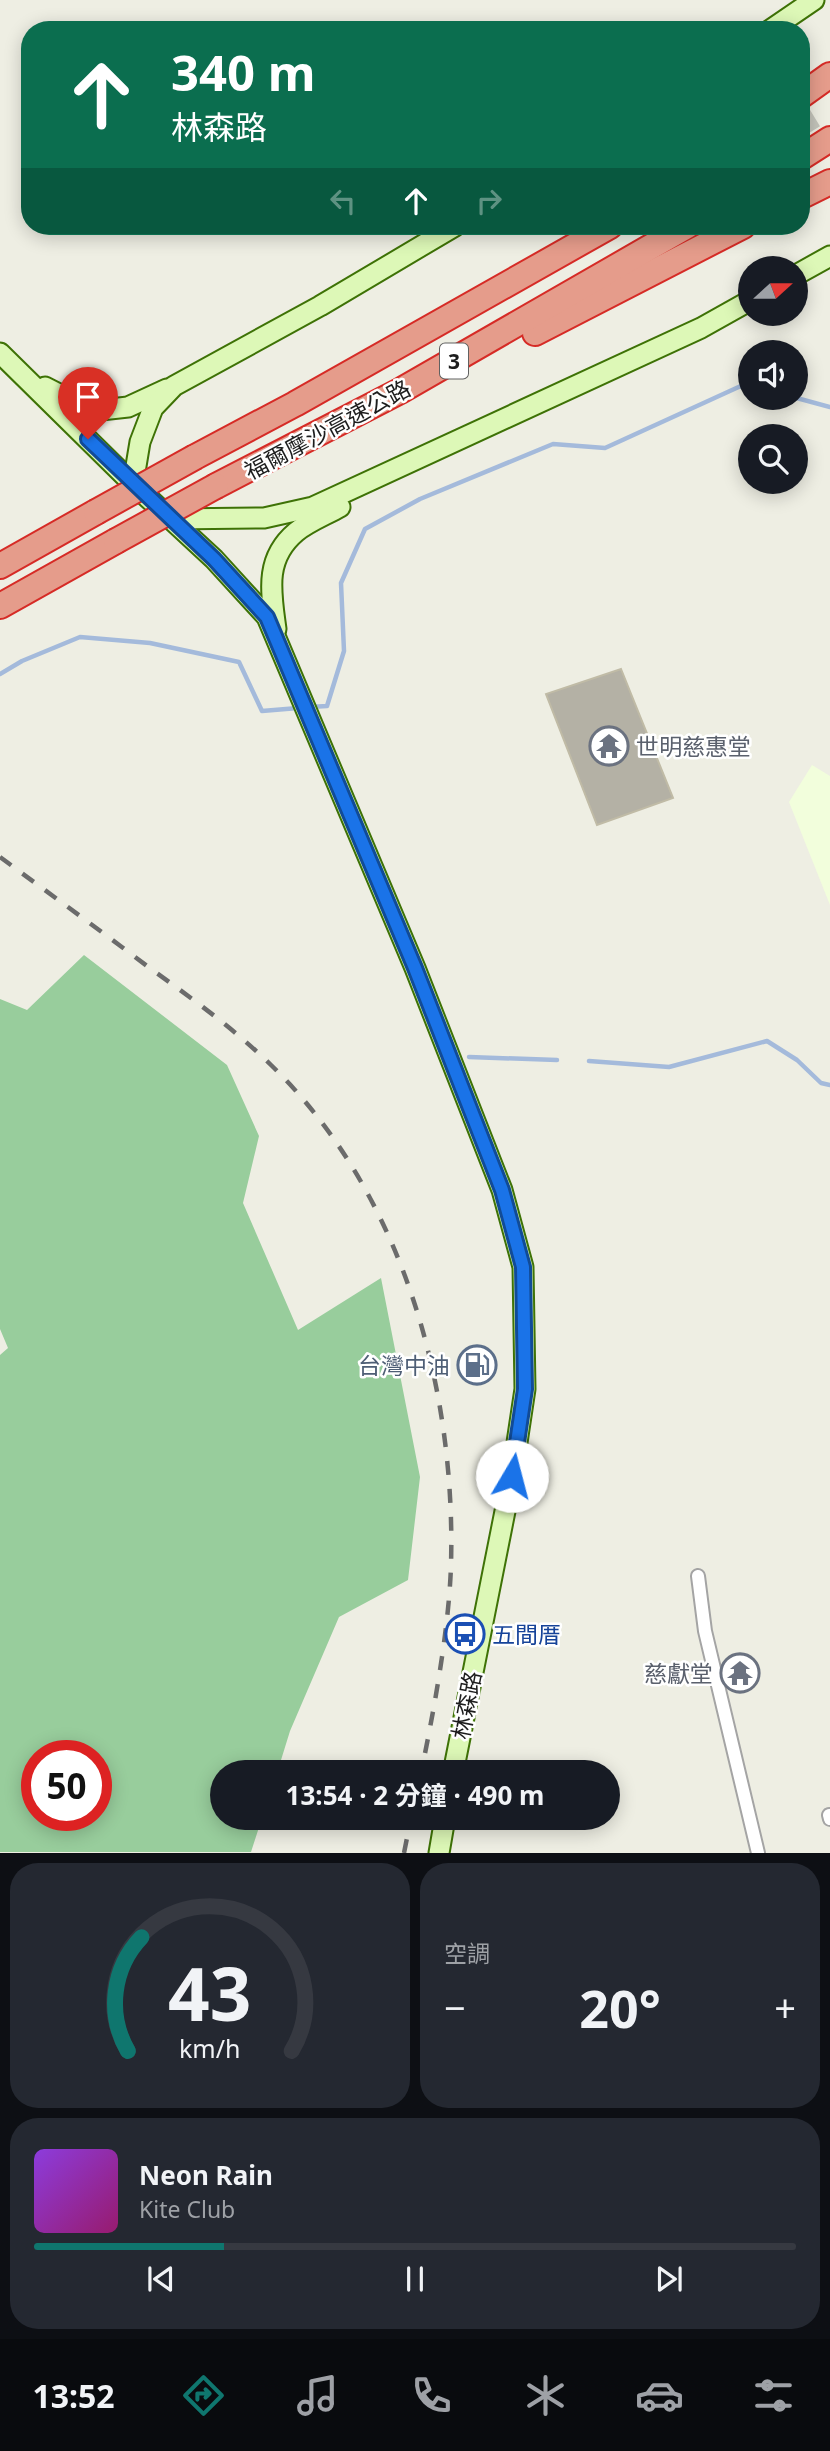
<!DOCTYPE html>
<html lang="zh-TW">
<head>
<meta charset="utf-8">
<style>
	:root { --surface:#171b24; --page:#242831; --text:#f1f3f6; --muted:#9ea1a6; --line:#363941; --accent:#0f766e }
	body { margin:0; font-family:"Noto Sans","Noto Sans TC",sans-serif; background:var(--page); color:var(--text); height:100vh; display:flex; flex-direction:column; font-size:26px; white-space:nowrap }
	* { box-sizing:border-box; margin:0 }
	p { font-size:23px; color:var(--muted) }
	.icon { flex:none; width:38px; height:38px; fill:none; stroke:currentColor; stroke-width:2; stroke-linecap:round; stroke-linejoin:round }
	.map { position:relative; height:1853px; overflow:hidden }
	.side { display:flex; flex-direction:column; gap:10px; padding:10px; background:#0d0f14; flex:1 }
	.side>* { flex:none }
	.top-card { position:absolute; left:21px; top:21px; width:789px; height:214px; border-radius:28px; box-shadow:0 4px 18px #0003; background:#0b6e4f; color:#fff; overflow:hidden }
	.needle { width:46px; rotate:69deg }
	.fabs { position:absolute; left:738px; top:256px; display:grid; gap:14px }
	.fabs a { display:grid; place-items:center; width:70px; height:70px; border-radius:50%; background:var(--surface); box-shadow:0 4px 18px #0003; font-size:35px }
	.speed { position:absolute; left:21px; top:1740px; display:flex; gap:14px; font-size:35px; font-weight:700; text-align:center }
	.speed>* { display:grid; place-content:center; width:91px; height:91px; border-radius:50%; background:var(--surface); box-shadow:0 4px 18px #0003; line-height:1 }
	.speed .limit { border:10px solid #d22; background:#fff; color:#111 }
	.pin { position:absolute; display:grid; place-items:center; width:60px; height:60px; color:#fff; margin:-72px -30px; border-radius:50% 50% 50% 0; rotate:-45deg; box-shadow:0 0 7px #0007 }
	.pin .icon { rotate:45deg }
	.me { position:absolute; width:77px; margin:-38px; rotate:8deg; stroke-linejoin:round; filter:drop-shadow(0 0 5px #0008) }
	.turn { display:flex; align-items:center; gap:24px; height:147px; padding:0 35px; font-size:32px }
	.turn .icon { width:91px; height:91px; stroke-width:2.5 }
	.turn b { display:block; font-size:49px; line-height:60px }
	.lanes { display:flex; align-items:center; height:66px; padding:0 35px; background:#0003; justify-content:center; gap:35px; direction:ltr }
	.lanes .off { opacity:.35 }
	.big { font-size:52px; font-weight:700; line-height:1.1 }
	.side .card { flex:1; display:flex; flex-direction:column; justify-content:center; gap:10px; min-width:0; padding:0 24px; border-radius:28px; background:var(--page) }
	.side .dial { align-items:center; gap:0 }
	.dial svg { height:182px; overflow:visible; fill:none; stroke:var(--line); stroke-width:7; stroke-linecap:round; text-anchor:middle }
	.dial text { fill:var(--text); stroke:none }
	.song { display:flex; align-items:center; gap:21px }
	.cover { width:84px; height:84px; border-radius:10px; background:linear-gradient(135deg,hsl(270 70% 55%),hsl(320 70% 35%)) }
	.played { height:7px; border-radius:4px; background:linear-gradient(90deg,var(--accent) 25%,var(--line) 25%) }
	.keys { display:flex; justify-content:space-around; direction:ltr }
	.heat { display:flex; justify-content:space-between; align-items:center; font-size:38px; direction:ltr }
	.side .tiles { flex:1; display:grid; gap:10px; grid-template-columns:1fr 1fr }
	.card:last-child { grid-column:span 2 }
	.trip { position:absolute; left:210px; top:1760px; width:410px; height:70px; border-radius:35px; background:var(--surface); box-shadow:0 4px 18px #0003; font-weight:700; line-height:70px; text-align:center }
	.tabs { display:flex; height:112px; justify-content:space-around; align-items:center; background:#090b0e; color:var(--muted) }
	.tabs .icon { width:49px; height:49px }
	.tabs .selected { color:var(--accent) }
	.tabs b { font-size:32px; color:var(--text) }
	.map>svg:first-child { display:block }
	.education { fill:#f2fedc }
	.forest { fill:#98cd9c; fill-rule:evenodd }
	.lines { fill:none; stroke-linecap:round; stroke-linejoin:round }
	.stream { stroke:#a4badb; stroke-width:4.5 }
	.building { fill:#b4b1a5; stroke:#c0bba6; stroke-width:2 }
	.secondary-tunnel { stroke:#c4c4bb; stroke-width:19; stroke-dasharray:19 10; stroke-linecap:butt }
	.street-casing { stroke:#a4a4a4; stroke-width:16 }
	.secondary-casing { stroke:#3e7206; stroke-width:23 }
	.highway-casing { stroke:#d62b26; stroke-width:28 }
	.street { stroke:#fff; stroke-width:12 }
	.secondary { stroke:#ddf8b7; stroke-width:19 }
	.highway { stroke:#e59c8b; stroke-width:24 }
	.rail { stroke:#6b6b6b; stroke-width:4.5; stroke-dasharray:14 14; stroke-linecap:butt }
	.highway-bridge-casing { stroke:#d62b26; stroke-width:28; stroke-linecap:butt }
	.highway-bridge { stroke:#e59c8b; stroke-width:24 }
	.route-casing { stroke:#114b97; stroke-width:18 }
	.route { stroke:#1a73e8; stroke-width:12 }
	.labels { text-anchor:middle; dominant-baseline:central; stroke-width:5; stroke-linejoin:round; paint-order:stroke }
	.shield { fill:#fff; stroke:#616161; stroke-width:2 }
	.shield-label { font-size:21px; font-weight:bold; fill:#1d1d1d }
	.street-label { font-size:23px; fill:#1d1d1d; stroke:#fff }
	.worship-label { font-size:23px; fill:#5b616d; stroke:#fff; text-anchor:start }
	.service-label { font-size:23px; fill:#4e5e75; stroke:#fff; text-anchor:end }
	.transit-label { font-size:23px; fill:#164399; stroke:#fff; text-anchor:start }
</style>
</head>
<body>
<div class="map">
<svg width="830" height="1853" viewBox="0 0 830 1853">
	<rect width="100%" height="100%" fill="#eeeee3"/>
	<path class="education" d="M812,765L830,776V905L789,802Z"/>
	<path class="forest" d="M84,955L227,1065L259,1136L243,1203L298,1330L381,1278L420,1477L408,1580L339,1617L290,1731L277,1773H222V1818H262L251,1852H0V1355L8,1348L0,1329V999L27,1010ZM37,1755H96V1815H37Z"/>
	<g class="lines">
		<g class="stream">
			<path d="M793,397L830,407"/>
			<path d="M0,674L22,661L80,637L150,643L239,662L262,711L298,708"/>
			<path d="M310,707L327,706L344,651L341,583L365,529L420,499L553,444L605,448L743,385L751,387"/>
			<path d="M469,1057L557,1060"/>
			<path d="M589,1061L669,1067L767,1041L797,1060L821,1083L830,1085"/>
		</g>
	</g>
	<path class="building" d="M621,669L673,798L597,825L546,694Z"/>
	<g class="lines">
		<path class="secondary-tunnel" d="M802,115L830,161"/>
		<g class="street-casing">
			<g id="street">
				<path d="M698,1576L705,1631L758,1853"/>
				<path d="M829,1815L830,1819"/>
			</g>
		</g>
		<g class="secondary-casing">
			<g id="secondary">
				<path d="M770,30L814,0"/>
				<path d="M796,275L830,256"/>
				<path d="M0,353L133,484L214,559L267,617L415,968L502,1190L523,1267L525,1389L512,1476L453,1773"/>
				<path d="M45,387L92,411L128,407L167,389"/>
				<path d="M133,484L140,442L153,408L174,386L320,306L455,226"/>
				<path d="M170,519L264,518L313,507L701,328L751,300"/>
				<path d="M276,629C271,592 264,559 296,532C308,522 326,515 340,507"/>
				<path d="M439,1853L445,1818"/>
			</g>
		</g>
		<g class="highway-casing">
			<g id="highway">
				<path d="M802,95L830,75"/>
				<path d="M802,157L830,139"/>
				<path d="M802,196L830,182"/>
				<path d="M535,333L743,226"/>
				<path d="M195,457L295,404L610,226"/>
				<path d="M216,486L400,391L687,226"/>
				<path d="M0,566L96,512"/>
				<path d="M0,606L116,541"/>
			</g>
		</g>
		<use href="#street" class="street"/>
		<use href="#secondary" class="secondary"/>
		<use href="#highway" class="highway"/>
		<g class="rail">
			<path d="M0,857C50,894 101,931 151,969C193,999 234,1029 271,1065C402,1192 456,1387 451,1565C449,1629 434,1710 421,1773"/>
			<path d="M404,1853L411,1818"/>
		</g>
		<g class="highway-bridge-casing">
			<g id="highway-bridge">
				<path d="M96,512L195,457"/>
				<path d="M116,541L216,486"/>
			</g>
		</g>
		<use href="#highway-bridge" class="highway-bridge"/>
	</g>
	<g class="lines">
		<g class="route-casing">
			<path id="route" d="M88,439L214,559L267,617L415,968L502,1190L523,1267L525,1389L512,1476"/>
		</g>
		<use href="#route" class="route"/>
	</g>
	<defs>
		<g id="temple-ring" transform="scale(2.0125)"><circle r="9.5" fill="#fff" stroke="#6b7280" stroke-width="1.5"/><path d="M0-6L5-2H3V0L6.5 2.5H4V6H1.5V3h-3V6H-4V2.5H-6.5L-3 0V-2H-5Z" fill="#6b7280"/></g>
		<g id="fuel-ring" transform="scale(2.0125)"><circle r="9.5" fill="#fff" stroke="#5c6f8a" stroke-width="1.5"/><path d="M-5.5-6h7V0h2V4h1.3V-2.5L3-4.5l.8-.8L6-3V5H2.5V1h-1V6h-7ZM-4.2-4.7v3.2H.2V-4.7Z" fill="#5c6f8a"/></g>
		<g id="bus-ring" transform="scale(2.0125)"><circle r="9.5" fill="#fff" stroke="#1a4fb4" stroke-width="1.5"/><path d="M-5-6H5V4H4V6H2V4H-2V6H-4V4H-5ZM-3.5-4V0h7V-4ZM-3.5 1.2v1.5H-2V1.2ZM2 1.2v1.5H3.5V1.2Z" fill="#1a4fb4"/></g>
	</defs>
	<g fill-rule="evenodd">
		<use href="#temple-ring" x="609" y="746"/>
		<use href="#fuel-ring" x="477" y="1365"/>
		<use href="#bus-ring" x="465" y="1634"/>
		<use href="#temple-ring" x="740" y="1673"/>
	</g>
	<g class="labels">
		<rect class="shield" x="440" y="343.5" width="28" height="35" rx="5"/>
		<g class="shield-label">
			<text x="454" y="361">3</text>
		</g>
		<g class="street-label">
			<text transform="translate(327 429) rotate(-28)">福爾摩沙高速公路</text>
			<text transform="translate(466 1705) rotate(-79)">林森路</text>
		</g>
		<g class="worship-label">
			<text x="636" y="746">世明慈惠堂</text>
			<text x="713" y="1673" text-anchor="end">慈獻堂</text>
		</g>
		<g class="service-label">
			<text x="450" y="1365">台灣中油</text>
		</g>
		<g class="transit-label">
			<text x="492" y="1634">五間厝</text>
		</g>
	</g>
</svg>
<div class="fabs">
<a><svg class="needle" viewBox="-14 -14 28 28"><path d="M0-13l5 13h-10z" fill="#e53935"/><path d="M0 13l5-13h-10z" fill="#9ea1a6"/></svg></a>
<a><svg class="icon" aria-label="sound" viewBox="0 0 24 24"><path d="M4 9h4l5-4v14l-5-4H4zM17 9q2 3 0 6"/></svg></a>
<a><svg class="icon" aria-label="search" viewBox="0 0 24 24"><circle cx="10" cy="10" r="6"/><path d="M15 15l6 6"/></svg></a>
</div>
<div class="speed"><div class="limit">50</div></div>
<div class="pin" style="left:88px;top:439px;background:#d93025"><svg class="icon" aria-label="arrive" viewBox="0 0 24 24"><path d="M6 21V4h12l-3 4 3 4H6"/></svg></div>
<svg class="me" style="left:512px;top:1476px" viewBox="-20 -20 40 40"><circle r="19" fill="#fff"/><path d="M0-13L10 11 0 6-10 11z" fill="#1a73e8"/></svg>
<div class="trip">13:54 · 2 分鐘 · 490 m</div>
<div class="top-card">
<div class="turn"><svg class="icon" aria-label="ahead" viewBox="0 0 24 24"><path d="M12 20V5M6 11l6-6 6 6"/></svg><div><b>340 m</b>林森路</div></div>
<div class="lanes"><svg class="icon off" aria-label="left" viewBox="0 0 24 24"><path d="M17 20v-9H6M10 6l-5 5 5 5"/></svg><svg class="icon" aria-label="ahead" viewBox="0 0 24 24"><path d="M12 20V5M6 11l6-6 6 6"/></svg><svg class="icon off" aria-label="right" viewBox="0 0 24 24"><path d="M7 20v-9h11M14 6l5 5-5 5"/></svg></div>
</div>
</div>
<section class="side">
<div class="tiles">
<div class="card dial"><svg viewBox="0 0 100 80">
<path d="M14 69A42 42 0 1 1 86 69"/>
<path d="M14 69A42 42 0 0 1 20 19" stroke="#0f766e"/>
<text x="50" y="56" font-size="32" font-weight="700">43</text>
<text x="50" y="72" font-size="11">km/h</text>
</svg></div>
<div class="card"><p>空調</p>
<div class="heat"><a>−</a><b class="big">20°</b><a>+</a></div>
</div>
<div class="card">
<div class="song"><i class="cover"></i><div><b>Neon Rain</b><p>Kite Club</p></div></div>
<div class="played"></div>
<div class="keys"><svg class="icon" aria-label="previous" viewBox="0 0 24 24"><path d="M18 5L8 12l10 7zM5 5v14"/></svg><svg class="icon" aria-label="pause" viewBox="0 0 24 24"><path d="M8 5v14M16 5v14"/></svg><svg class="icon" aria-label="next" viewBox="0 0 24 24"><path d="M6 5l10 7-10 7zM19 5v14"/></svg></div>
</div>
</div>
</section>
<nav class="tabs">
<b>13:52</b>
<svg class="icon selected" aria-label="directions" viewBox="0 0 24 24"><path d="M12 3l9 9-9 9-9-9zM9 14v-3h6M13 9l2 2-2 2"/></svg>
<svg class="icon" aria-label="music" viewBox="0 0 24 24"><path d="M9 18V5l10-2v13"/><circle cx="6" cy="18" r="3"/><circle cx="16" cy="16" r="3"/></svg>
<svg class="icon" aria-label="phone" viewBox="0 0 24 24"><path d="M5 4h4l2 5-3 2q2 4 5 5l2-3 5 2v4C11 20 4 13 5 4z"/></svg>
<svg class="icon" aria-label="climate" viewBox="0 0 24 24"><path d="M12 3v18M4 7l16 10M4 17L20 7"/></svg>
<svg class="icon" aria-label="car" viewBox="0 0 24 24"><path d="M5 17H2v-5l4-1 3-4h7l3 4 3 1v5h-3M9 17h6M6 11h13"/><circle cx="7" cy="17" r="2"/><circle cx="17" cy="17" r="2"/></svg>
<svg class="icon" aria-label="filters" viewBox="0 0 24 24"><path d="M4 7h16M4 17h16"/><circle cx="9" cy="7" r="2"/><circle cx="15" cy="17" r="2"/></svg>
</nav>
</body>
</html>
